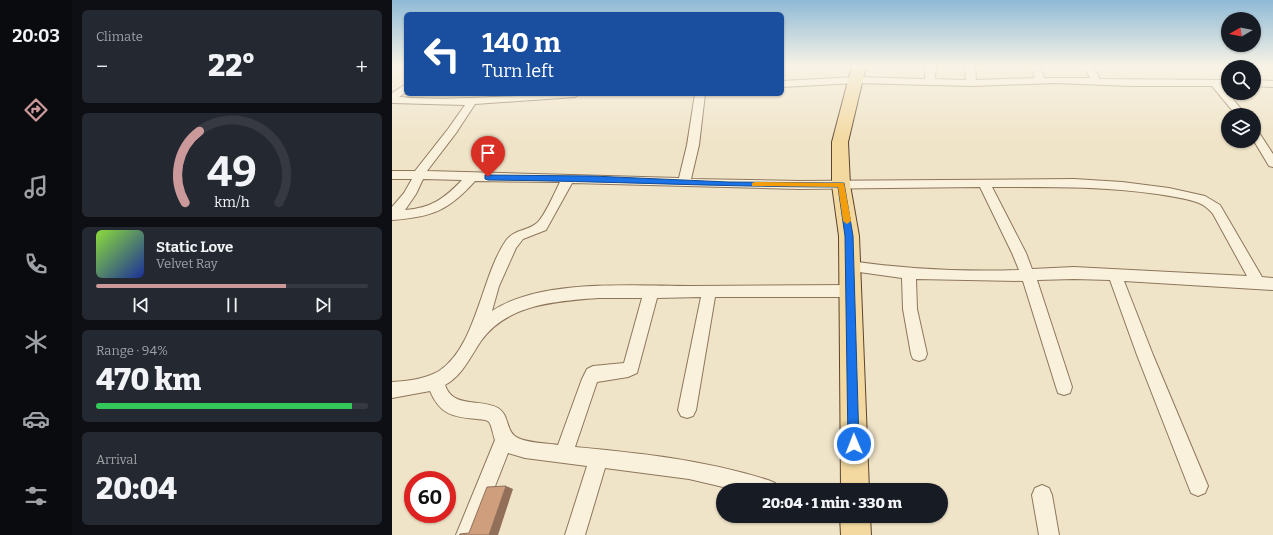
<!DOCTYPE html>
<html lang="en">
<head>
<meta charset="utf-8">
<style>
	:root { --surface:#171b24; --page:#242831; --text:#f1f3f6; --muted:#9ea1a6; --line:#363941; --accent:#cc999b }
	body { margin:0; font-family:Bitter,serif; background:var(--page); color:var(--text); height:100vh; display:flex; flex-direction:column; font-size:15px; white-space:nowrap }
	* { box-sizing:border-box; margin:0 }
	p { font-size:13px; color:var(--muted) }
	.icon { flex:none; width:22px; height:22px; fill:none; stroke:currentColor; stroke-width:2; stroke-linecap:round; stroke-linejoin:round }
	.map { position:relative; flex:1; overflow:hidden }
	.details { display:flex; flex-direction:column; gap:10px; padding:10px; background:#0d0f14; width:320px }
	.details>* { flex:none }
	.hud { position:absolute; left:12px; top:12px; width:380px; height:84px; border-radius:6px; box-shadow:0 1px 3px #0004; background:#1a4fa0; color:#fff; overflow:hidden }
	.needle { width:26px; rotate:261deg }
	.buttons { position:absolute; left:829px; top:12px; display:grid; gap:8px }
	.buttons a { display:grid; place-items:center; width:40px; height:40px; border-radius:50%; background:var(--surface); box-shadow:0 1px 3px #0004; font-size:20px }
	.speed { position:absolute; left:12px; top:471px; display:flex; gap:8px; font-size:20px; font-weight:700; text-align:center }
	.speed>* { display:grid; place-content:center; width:52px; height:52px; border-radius:50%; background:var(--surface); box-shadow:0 1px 3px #0004; line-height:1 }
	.speed .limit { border:6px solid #d22; background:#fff; color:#111 }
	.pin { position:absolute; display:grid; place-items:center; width:34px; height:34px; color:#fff; margin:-41px -17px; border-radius:50% 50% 50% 0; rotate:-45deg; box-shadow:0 0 4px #0007 }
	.pin .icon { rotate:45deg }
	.me { position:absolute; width:44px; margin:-22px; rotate:359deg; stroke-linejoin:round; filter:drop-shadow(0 0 3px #0008) }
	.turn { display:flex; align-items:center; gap:14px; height:84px; padding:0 12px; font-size:18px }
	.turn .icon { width:52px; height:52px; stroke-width:2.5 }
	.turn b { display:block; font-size:28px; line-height:34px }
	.big { font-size:30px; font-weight:800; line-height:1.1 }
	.details .card { flex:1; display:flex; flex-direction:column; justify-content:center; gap:6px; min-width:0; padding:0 14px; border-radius:6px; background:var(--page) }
	.details .dial { align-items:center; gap:0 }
	.dial svg { height:104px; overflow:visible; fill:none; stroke:var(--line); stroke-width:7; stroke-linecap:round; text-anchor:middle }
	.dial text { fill:var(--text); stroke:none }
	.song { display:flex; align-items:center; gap:12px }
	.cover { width:48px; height:48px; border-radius:6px; background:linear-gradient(135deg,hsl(90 70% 55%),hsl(230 70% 35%)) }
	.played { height:4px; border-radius:2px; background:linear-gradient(90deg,var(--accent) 70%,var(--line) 70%) }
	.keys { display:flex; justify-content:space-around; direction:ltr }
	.heat { display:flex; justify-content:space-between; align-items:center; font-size:22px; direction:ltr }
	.charge { height:6px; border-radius:3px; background:linear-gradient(90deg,#34c759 94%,var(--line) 0) }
	.trip { position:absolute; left:324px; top:483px; width:232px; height:40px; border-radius:20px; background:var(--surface); box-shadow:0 1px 3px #0004; font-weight:800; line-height:40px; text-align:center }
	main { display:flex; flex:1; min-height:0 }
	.dock { display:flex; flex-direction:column; width:72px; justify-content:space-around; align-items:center; background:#090b0e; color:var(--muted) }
	.dock .icon { width:28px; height:28px }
	.dock .on { color:var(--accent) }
	.dock b { font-size:18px; color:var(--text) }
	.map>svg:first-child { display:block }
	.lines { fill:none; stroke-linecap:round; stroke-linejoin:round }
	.street-casing { stroke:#8d765c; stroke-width:2 }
	.primary-casing { stroke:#5b4430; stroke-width:2 }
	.street { fill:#faf1dc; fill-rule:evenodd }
	.primary { fill:#f3d9a0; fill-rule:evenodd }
	.shaded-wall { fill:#916f58 }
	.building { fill:#cf9f7d; stroke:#916f58 }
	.route { fill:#1a73e8; stroke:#114b97 }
	.slow { fill:#f59e0b }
</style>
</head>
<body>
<main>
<nav class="dock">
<b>20:03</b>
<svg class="icon on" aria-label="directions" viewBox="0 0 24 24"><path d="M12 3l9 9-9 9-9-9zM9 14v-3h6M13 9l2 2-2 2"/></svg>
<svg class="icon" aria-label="music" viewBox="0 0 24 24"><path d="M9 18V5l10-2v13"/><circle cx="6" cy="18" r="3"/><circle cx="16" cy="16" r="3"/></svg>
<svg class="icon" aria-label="phone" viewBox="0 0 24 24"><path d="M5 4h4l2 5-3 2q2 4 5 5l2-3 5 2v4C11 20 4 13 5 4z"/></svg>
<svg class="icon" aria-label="climate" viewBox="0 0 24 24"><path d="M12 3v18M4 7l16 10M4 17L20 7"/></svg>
<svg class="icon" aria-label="car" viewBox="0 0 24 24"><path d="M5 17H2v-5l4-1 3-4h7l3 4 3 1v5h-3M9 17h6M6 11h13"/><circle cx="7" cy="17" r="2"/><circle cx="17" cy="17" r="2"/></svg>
<svg class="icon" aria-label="filters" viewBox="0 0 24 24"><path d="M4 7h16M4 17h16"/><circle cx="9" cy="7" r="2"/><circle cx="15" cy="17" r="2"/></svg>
</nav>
<section class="details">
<div class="card"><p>Climate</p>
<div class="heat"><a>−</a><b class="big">22°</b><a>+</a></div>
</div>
<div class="card dial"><svg viewBox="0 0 100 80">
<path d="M14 69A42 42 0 1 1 86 69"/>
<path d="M14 69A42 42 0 0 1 25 14" stroke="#cc999b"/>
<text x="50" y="56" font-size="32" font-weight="700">49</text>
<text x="50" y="72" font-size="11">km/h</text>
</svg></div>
<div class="card">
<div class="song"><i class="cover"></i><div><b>Static Love</b><p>Velvet Ray</p></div></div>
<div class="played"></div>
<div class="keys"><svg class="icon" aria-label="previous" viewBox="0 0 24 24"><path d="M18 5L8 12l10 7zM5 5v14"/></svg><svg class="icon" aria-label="pause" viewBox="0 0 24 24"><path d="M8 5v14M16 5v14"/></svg><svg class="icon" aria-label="next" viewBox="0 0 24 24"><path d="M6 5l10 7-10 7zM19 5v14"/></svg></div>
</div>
<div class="card"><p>Range · 94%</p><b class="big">470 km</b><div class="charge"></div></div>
<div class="card"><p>Arrival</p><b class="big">20:04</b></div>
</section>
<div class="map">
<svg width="881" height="535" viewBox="0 0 881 535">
	<rect width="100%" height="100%" fill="#f0e4c8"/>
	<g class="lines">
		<g class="street-casing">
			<g id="street">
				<path d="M534,66H544L543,79L574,80L573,66H583L584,80L643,78L639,66H648L652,78H698L692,66H701L708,79L836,80V86H830L854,115H844L820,86H741L663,83L579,86L463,83L390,87V81L463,77L533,79Z"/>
				<path d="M862,80L881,81V87L862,86Z"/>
				<path d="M14,84V92L7,97C67,102 127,94 188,94L183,97L83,104L64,133L35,171L287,178L295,145L303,94H313L307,145L299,179L407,181L682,179L730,182L777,188L813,196L828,205L870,277L881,278V290L732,281L761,355L816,486L813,493L806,496L799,493L745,355L718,280L682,279L645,280L680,387L678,393L672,395L666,393L664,387L631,281L524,279L525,309L535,354L533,359L527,361L521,359L519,354L511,309L510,278L453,270L451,266L453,262L458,261C513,269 571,272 627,270L620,253L588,187L407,189L180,183L154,230L131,239L124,248L107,286L100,311C150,278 241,286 300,286C352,286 405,285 458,285L463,287L465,291L463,295L458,297H323L304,410L301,416L295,418L289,416L286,410L309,297L265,298L245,373L236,377L205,382L183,447C248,453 313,460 376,480L383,483L386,490H344L297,479L213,468L193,535H173L195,466L133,458L116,453L84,535H64L103,440C101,435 100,426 97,422C94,419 89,420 85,419C60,417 48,414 38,391L0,398V382C16,381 33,379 47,371C84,347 89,278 113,242C122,228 136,232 146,222C154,213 162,194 168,182L83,181C56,211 40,217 0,220V207L12,193L20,179H0V171H23L56,129L73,105L0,103V93ZM31,179L70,180C52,199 39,208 13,210L24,194ZM600,187C655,187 710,186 765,194C778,196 794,198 807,203C812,205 817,209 821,214L855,276L682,267L640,269L634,253ZM206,298H250L232,363L201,366L195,369L190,379L166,445C153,443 137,443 126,438C113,432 118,415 106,408C88,398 61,409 53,385C71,375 78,357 89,341C115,304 165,301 206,298Z"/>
				<path d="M862,130L866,131L881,154V167L877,166L862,141Z"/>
				<path d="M650,485L657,488L660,495L667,535H647L640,495L643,488Z"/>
			</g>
		</g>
		<g class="primary-casing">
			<g id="primary">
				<path d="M460,66H474L456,142L458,185L467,236L477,490H449L447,236L440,185V142Z"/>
				<path d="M448,516H478L479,535H449Z"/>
			</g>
		</g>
		<use href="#street" class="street"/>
		<use href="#primary" class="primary"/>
	</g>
	<path class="shaded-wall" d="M114,486L121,489L106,535H97Z"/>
	<path class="building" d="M114,486L97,535H67L68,534L77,533L95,487Z"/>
	<linearGradient id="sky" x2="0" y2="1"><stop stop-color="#8fbad6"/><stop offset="0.47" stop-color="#f8f3e6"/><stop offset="1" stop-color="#f8f3e6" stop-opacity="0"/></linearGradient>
	<rect width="881" height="141" fill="url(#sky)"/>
	<path class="route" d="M93,175L200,176L336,182L452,183L461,236L467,444L466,448L462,450L457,448L456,444L453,236L446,187C329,187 213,181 96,180L93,179Z"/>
	<path class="slow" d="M363,182L452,183L459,221L455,224L451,221L446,187L360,186V183Z"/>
</svg>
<div class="buttons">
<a><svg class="needle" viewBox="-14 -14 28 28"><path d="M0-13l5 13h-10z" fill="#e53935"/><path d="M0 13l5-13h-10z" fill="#9ea1a6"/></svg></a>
<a><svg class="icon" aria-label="search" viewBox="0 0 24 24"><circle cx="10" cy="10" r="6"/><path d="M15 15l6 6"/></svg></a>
<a><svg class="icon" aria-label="layers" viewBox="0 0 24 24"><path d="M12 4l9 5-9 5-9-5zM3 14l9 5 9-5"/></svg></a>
</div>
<div class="speed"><div class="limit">60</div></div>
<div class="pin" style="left:96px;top:177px;background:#d93025"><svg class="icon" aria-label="arrive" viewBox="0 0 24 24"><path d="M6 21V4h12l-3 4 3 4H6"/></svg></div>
<svg class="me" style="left:462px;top:444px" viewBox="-20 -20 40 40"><circle r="17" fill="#1a73e8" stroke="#fff" stroke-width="3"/><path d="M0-11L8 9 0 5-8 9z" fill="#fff"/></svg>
<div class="trip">20:04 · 1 min · 330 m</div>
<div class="hud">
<div class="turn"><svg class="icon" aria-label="left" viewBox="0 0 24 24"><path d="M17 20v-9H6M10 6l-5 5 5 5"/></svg><div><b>140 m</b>Turn left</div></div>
</div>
</div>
</main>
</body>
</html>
